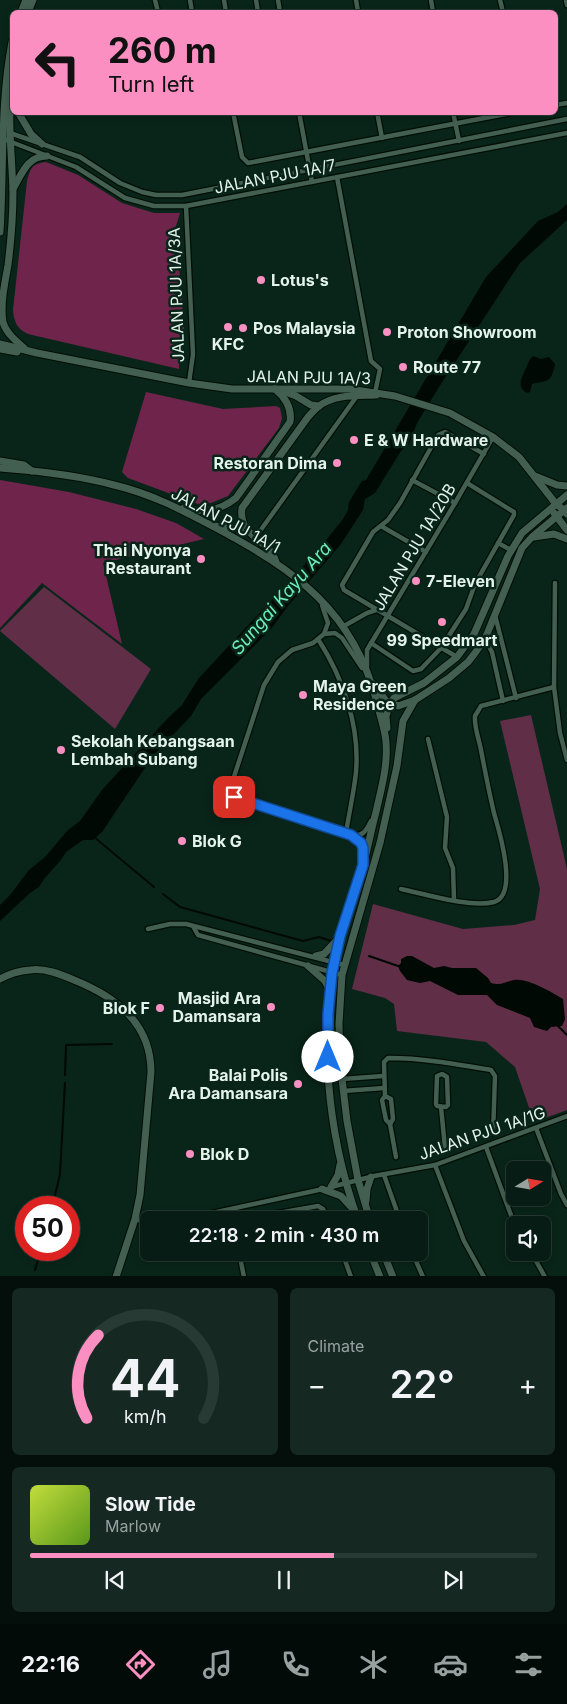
<!DOCTYPE html>
<html lang="en">
<head>
<meta charset="utf-8">
<style>
	:root { --surface:#071c14; --page:#152922; --text:#f1f3f6; --muted:#98a1a0; --line:#283a34; --accent:#fc8fc1 }
	body { margin:0; font-family:Inter,sans-serif; background:var(--page); color:var(--text); height:100vh; display:flex; flex-direction:column; font-size:19px; white-space:nowrap }
	* { box-sizing:border-box; margin:0 }
	p { font-size:16px; color:var(--muted) }
	.icon { flex:none; width:28px; height:28px; fill:none; stroke:currentColor; stroke-width:2; stroke-linecap:round; stroke-linejoin:round }
	.map { position:relative; height:1276px; overflow:hidden }
	.details { display:flex; flex-direction:column; gap:12px; padding:12px; background:#040f0b; flex:1 }
	.details>* { flex:none }
	.top-card { position:absolute; left:10px; top:10px; width:548px; height:105px; border-radius:8px; box-shadow:0 2px 8px #0003,0 0 0 1px var(--line); background:#fc8fc1; color:#111; overflow:hidden }
	.needle { width:32px; rotate:79deg }
	.controls { position:absolute; left:506px; top:1161px; display:grid; gap:10px }
	.controls a { display:grid; place-items:center; width:45px; height:45px; border-radius:8px; background:var(--surface); box-shadow:0 2px 8px #0003,0 0 0 1px var(--line); font-size:25px }
	.speed { position:absolute; left:15px; top:1196px; display:flex; gap:10px; font-size:25px; font-weight:700; text-align:center }
	.speed>* { display:grid; place-content:center; width:65px; height:65px; border-radius:50%; background:var(--surface); box-shadow:0 2px 8px #0003,0 0 0 1px var(--line); line-height:1 }
	.speed .limit { border:8px solid #d22; background:#fff; color:#111 }
	.pin { position:absolute; display:grid; place-items:center; width:42px; height:42px; color:#fff; margin:-21px; border-radius:10px; box-shadow:0 2px 8px #0006 }
	.me { position:absolute; width:55px; margin:-28px; rotate:0deg; stroke-linejoin:round; filter:drop-shadow(0 0 4px #0008) }
	.turn { display:flex; align-items:center; gap:18px; height:105px; padding:0 15px; font-size:22px }
	.turn .icon { width:65px; height:65px; stroke-width:2.5 }
	.turn b { display:block; font-size:35px; line-height:42px }
	.big { font-size:38px; font-weight:600; line-height:1.1 }
	.details .widget { flex:1; display:flex; flex-direction:column; justify-content:center; gap:8px; min-width:0; padding:0 18px; border-radius:8px; background:var(--page) }
	.details .dial { align-items:center; gap:0 }
	.dial svg { height:130px; overflow:visible; fill:none; stroke:var(--line); stroke-width:7; stroke-linecap:round; text-anchor:middle }
	.dial text { fill:var(--text); stroke:none }
	.song { display:flex; align-items:center; gap:15px }
	.cover { width:60px; height:60px; border-radius:8px; background:linear-gradient(135deg,hsl(70 70% 55%),hsl(90 70% 35%)) }
	.played { height:5px; border-radius:2px; background:linear-gradient(90deg,var(--accent) 60%,var(--line) 60%) }
	.keys { display:flex; justify-content:space-around; direction:ltr }
	.heat { display:flex; justify-content:space-between; align-items:center; font-size:28px; direction:ltr }
	.details .tiles { flex:1; display:grid; gap:12px; grid-template-columns:1fr 1fr }
	.widget:last-child { grid-column:span 2 }
	.trip { position:absolute; left:140px; top:1211px; width:288px; height:50px; border-radius:8px; background:var(--surface); box-shadow:0 2px 8px #0003,0 0 0 1px var(--line); font-weight:600; line-height:50px; text-align:center }
	.tabs { display:flex; height:80px; justify-content:space-around; align-items:center; background:#030b08; color:var(--muted) }
	.tabs .icon { width:35px; height:35px }
	.tabs .selected { color:var(--accent) }
	.tabs b { font-size:22px; color:var(--text) }
	.map>svg:first-child { display:block }
	.green { fill:#602e46 }
	.forest { fill:#6f254b }
	.water { fill:#010904 }
	.lines { fill:none; stroke-linecap:round; stroke-linejoin:round }
	.stream { stroke:#010904; stroke-width:2 }
	.street-casing { stroke:#000e05; stroke-width:7 }
	.secondary-casing { stroke:#000e05; stroke-width:9 }
	.street { stroke:#435f52; stroke-width:4.5 }
	.secondary { stroke:#435f52; stroke-width:7 }
	.route-casing { stroke:#114b97; stroke-width:12 }
	.route { stroke:#1a73e8; stroke-width:9 }
	.poi-dot { fill:#fc8fc1; stroke:#09251a; stroke-width:2 }
	.labels { text-anchor:middle; dominant-baseline:central; stroke-width:5; stroke-linejoin:round; paint-order:stroke }
	.street-label { font-size:16px; fill:#e4f4eb; stroke:#09251a }
	.poi-label { font-size:16px; font-weight:bold; fill:#e4f4eb; stroke:#09251a; text-anchor:start }
	.water-label { font-size:18px; font-style:italic; fill:#6aefb8; stroke:#09251a }
</style>
</head>
<body>
<div class="map">
<svg width="567" height="1277" viewBox="0 0 567 1277">
	<rect width="100%" height="100%" fill="#09251a"/>
	<g class="green">
		<path d="M44,587L151,669L115,729L0,631Z"/>
		<path d="M531,715L567,869V1110L534,1122L515,1067L486,1042L397,1031L394,1004L385,998L352,989L373,904L463,929L514,925L535,920L540,889L500,721Z"/>
	</g>
	<g class="forest">
		<path d="M46,162L78,175L122,203L154,213H180L176,226L185,343L179,351V369L28,334C17,329 14,322 13,310L27,181C31,168 31,164 46,162Z"/>
		<path d="M146,392L223,409L276,406L280,408L282,418L279,428L228,496L211,503L198,504L128,478L122,472Z"/>
		<path d="M0,480L69,492L136,509L176,523L204,539L103,563L122,644L42,583L0,628Z"/>
	</g>
	<g class="water">
		<path d="M567,204V220L520,263L439,387L417,423L409,444L401,451L375,493L365,499L363,510L341,544L288,606L271,629L201,699L191,716L153,756L102,832L93,840H83L66,852L60,861L44,879L39,887L30,893L0,921V905L10,895L29,870L45,857L68,830L80,821L102,790L167,719L182,705L199,678L319,549L343,519L348,510L349,502L362,481L366,480L486,277L538,221L558,212Z"/>
		<path d="M533,356L541,359L549,357L555,364C551,383 549,380 532,384L530,392L527,393C517,387 521,379 525,370C528,365 528,360 533,356Z"/>
		<path d="M407,956H412L434,968L444,966L452,968H476L488,978L491,983C502,986 504,982 514,980C528,978 551,992 563,999L565,1019L562,1026L551,1027L547,1031L534,1027L530,1018L497,1005L487,995H458L430,981L420,983L407,980L400,971L398,966L401,963V959Z"/>
	</g>
	<g class="lines">
		<g class="stream">
			<path d="M94,837L154,887"/>
			<path d="M163,894L180,907L303,941L319,937L331,941"/>
			<path d="M369,956L401,967"/>
			<path d="M558,1026L567,1035"/>
			<path d="M65,1075L66,1045L112,1044"/>
			<path d="M52,1208L60,1174L65,1083"/>
			<path d="M35,1270L41,1250"/>
		</g>
		<g class="street-casing">
			<g id="street">
				<path d="M155,0L158,12"/>
				<path d="M190,0L192,12"/>
				<path d="M224,0L226,12"/>
				<path d="M256,0L258,12"/>
				<path d="M278,0L280,12"/>
				<path d="M356,0L358,12"/>
				<path d="M431,0L433,12"/>
				<path d="M500,0L503,12"/>
				<path d="M566,0L567,5"/>
				<path d="M555,105L567,103"/>
				<path d="M233,112L242,157L248,163L516,112"/>
				<path d="M299,112L312,182"/>
				<path d="M377,112L382,138"/>
				<path d="M453,112L459,141"/>
				<path d="M10,133L80,157L120,183L142,192L156,195H182L567,119"/>
				<path d="M1,138L76,167L125,198L154,206H186L567,133"/>
				<path d="M337,177L371,361L380,369L375,393"/>
				<path d="M186,206L193,354L189,383"/>
				<path d="M412,480L455,503"/>
				<path d="M381,526L426,552"/>
				<path d="M255,538L357,396"/>
				<path d="M498,543L511,550"/>
				<path d="M555,583L554,687L560,733L567,760"/>
				<path d="M322,605L328,623L324,634"/>
				<path d="M495,615L516,698"/>
				<path d="M344,626L367,613L376,610"/>
				<path d="M318,639C343,678 360,726 356,772C354,792 349,813 346,833"/>
				<path d="M485,639L492,652L503,701"/>
				<path d="M371,643L413,671L421,669L441,648L466,609L475,584L514,515V512L467,483"/>
				<path d="M457,657L344,590L342,585L373,532L388,520L400,503L438,435L445,432L484,454"/>
				<path d="M362,668L342,638L335,633L324,634L313,643L292,650L278,662L264,685L230,789L234,797L351,835C363,837 366,831 371,821"/>
				<path d="M367,668V650L455,503L493,437"/>
				<path d="M428,739L447,817L445,848L453,868L454,900"/>
				<path d="M352,836C360,842 363,845 363,856"/>
				<path d="M401,889C425,894 470,908 494,902C519,895 499,830 494,813C489,792 485,771 481,750C479,739 474,727 475,716L481,706L554,687"/>
				<path d="M194,928L198,935L342,975"/>
				<path d="M148,929L170,924H186L344,965"/>
				<path d="M442,1074L447,1077L448,1105L446,1107L437,1106L436,1104L437,1076Z"/>
				<path d="M342,1079L383,1076"/>
				<path d="M343,1091L384,1088"/>
				<path d="M385,1096L391,1099L393,1119L390,1124L386,1120L382,1100L385,1096L384,1062L388,1058C423,1058 456,1064 491,1070L495,1076L493,1134"/>
				<path d="M441,1107L445,1148"/>
				<path d="M390,1124L396,1157"/>
				<path d="M536,1128L561,1194L567,1205"/>
				<path d="M486,1147L512,1218L515,1225"/>
				<path d="M435,1165L464,1241L484,1277"/>
				<path d="M384,1175L400,1220"/>
				<path d="M331,1187L374,1176L435,1165L567,1116"/>
				<path d="M135,1219L149,1223"/>
				<path d="M170,1220L203,1215L323,1189"/>
				<path d="M239,1220L318,1206L323,1209L329,1220"/>
				<path d="M239,1252L244,1277"/>
				<path d="M342,1252L351,1277"/>
				<path d="M412,1252L423,1277"/>
				<path d="M531,1252L545,1277"/>
			</g>
		</g>
		<g class="secondary-casing">
			<g id="secondary">
				<path d="M21,12L26,0"/>
				<path d="M28,12L33,0"/>
				<path d="M12,84C7,120 12,156 13,192C13,216 11,241 8,265C5,282 0,304 3,322C6,333 16,341 24,348"/>
				<path d="M18,112L31,134L42,144"/>
				<path d="M13,189C22,174 27,156 47,156"/>
				<path d="M0,232C4,168 0,105 12,42"/>
				<path d="M0,344L37,353L189,383L232,389H349L395,396L450,413L493,437L519,457L556,504L564,510L567,514"/>
				<path d="M0,349L17,352"/>
				<path d="M283,391L296,396L311,405L319,406"/>
				<path d="M0,461L24,465L32,471"/>
				<path d="M0,468C39,471 77,475 114,485C152,494 182,510 216,528C295,570 354,611 377,703C380,716 385,729 386,742C388,766 381,789 376,812C371,830 368,848 363,865C356,890 347,913 340,938C316,1026 327,1134 358,1220"/>
				<path d="M535,476L557,485L567,486"/>
				<path d="M184,508C205,512 218,512 236,498L290,422C292,409 286,398 275,389"/>
				<path d="M554,513L567,530"/>
				<path d="M214,526L246,529"/>
				<path d="M534,537L554,534L567,539"/>
				<path d="M276,562C269,538 238,538 242,508L308,417C311,414 315,409 319,406C335,394 358,396 376,395"/>
				<path d="M374,684L386,701L398,706L415,700L449,678L468,662L475,653L485,639L522,548L532,537L567,508"/>
				<path d="M387,728L386,716L390,704L394,698L424,683L457,657L474,634L508,556L522,533L567,495"/>
				<path d="M316,956L324,954L338,939"/>
				<path d="M308,966L325,981L330,990"/>
				<path d="M0,979C9,974 19,971 30,970C45,968 60,974 74,980C116,997 151,1023 151,1072L140,1195L135,1219L116,1277"/>
				<path d="M331,1187L338,1175L340,1165"/>
				<path d="M322,1189L341,1196L351,1207"/>
				<path d="M366,1201L367,1189L371,1177"/>
				<path d="M370,1220L358,1180L347,1121L340,1062L339,1024L342,975L380,843L397,766L403,721L415,700"/>
				<path d="M370,1252L380,1277"/>
				<path d="M383,1252L393,1277"/>
			</g>
		</g>
		<use href="#street" class="street"/>
		<use href="#secondary" class="secondary"/>
	</g>
	<g class="lines">
		<g class="route-casing">
			<path id="route" d="M234,797L351,835L361,843L363,848V865L340,936L332,973L328,1014V1057"/>
		</g>
		<use href="#route" class="route"/>
	</g>
	<g class="poi-dot">
		<circle cx="261" cy="280" r="5"/>
		<circle cx="228" cy="327" r="5"/>
		<circle cx="243" cy="328" r="5"/>
		<circle cx="387" cy="332" r="5"/>
		<circle cx="403" cy="367" r="5"/>
		<circle cx="354" cy="440" r="5"/>
		<circle cx="337" cy="463" r="5"/>
		<circle cx="201" cy="559" r="5"/>
		<circle cx="416" cy="581" r="5"/>
		<circle cx="442" cy="622" r="5"/>
		<circle cx="303" cy="695" r="5"/>
		<circle cx="61" cy="750" r="5"/>
		<circle cx="182" cy="841" r="5"/>
		<circle cx="271" cy="1007" r="5"/>
		<circle cx="160" cy="1008" r="5"/>
		<circle cx="298" cy="1084" r="5"/>
		<circle cx="190" cy="1154" r="5"/>
	</g>
	<g class="labels">
		<g class="street-label">
			<text transform="translate(275 176) rotate(-11)">JALAN PJU 1A/7</text>
			<text transform="translate(176 295) rotate(-92)">JALAN PJU 1A/3A</text>
			<text transform="translate(309 377) rotate(1)">JALAN PJU 1A/3</text>
			<text transform="translate(226 520) rotate(28)">JALAN PJU 1A/1</text>
			<text transform="translate(414 547) rotate(-59)">JALAN PJU 1A/20B</text>
			<text transform="translate(482 1133) rotate(-19)">JALAN PJU 1A/1G</text>
		</g>
		<g class="poi-label">
			<text x="271" y="280">Lotus's</text>
			<text x="253" y="328">Pos Malaysia</text>
			<text x="397" y="332">Proton Showroom</text>
			<text x="228" y="344" text-anchor="middle">KFC</text>
			<text x="413" y="367">Route 77</text>
			<text x="364" y="440">E &amp; W Hardware</text>
			<text x="327" y="463" text-anchor="end">Restoran Dima</text>
			<text x="191" y="550" text-anchor="end">Thai Nyonya<tspan x="191" dy="18">Restaurant</tspan></text>
			<text x="426" y="581">7-Eleven</text>
			<text x="442" y="640" text-anchor="middle">99 Speedmart</text>
			<text x="313" y="686">Maya Green<tspan x="313" dy="18">Residence</tspan></text>
			<text x="71" y="741">Sekolah Kebangsaan<tspan x="71" dy="18">Lembah Subang</tspan></text>
			<text x="192" y="841">Blok G</text>
			<text x="261" y="998" text-anchor="end">Masjid Ara<tspan x="261" dy="18">Damansara</tspan></text>
			<text x="150" y="1008" text-anchor="end">Blok F</text>
			<text x="288" y="1075" text-anchor="end">Balai Polis<tspan x="288" dy="18">Ara Damansara</tspan></text>
			<text x="200" y="1154">Blok D</text>
		</g>
		<g class="water-label">
			<text transform="translate(281 598) rotate(-49)">Sungai Kayu Ara</text>
		</g>
	</g>
</svg>
<div class="controls">
<a><svg class="needle" viewBox="-14 -14 28 28"><path d="M0-13l5 13h-10z" fill="#e53935"/><path d="M0 13l5-13h-10z" fill="#98a1a0"/></svg></a>
<a><svg class="icon" aria-label="sound" viewBox="0 0 24 24"><path d="M4 9h4l5-4v14l-5-4H4zM17 9q2 3 0 6"/></svg></a>
</div>
<div class="speed"><div class="limit">50</div></div>
<div class="pin" style="left:234px;top:797px;background:#d93025"><svg class="icon" aria-label="arrive" viewBox="0 0 24 24"><path d="M6 21V4h12l-3 4 3 4H6"/></svg></div>
<svg class="me" style="left:328px;top:1057px" viewBox="-20 -20 40 40"><circle r="19" fill="#fff"/><path d="M0-13L10 11 0 6-10 11z" fill="#1a73e8"/></svg>
<div class="trip">22:18 · 2 min · 430 m</div>
<div class="top-card">
<div class="turn"><svg class="icon" aria-label="left" viewBox="0 0 24 24"><path d="M17 20v-9H6M10 6l-5 5 5 5"/></svg><div><b>260 m</b>Turn left</div></div>
</div>
</div>
<section class="details">
<div class="tiles">
<div class="widget dial"><svg viewBox="0 0 100 80">
<path d="M14 69A42 42 0 1 1 86 69"/>
<path d="M14 69A42 42 0 0 1 21 18" stroke="#fc8fc1"/>
<text x="50" y="56" font-size="32" font-weight="700">44</text>
<text x="50" y="72" font-size="11">km/h</text>
</svg></div>
<div class="widget"><p>Climate</p>
<div class="heat"><a>−</a><b class="big">22°</b><a>+</a></div>
</div>
<div class="widget">
<div class="song"><i class="cover"></i><div><b>Slow Tide</b><p>Marlow</p></div></div>
<div class="played"></div>
<div class="keys"><svg class="icon" aria-label="previous" viewBox="0 0 24 24"><path d="M18 5L8 12l10 7zM5 5v14"/></svg><svg class="icon" aria-label="pause" viewBox="0 0 24 24"><path d="M8 5v14M16 5v14"/></svg><svg class="icon" aria-label="next" viewBox="0 0 24 24"><path d="M6 5l10 7-10 7zM19 5v14"/></svg></div>
</div>
</div>
</section>
<nav class="tabs">
<b>22:16</b>
<svg class="icon selected" aria-label="directions" viewBox="0 0 24 24"><path d="M12 3l9 9-9 9-9-9zM9 14v-3h6M13 9l2 2-2 2"/></svg>
<svg class="icon" aria-label="music" viewBox="0 0 24 24"><path d="M9 18V5l10-2v13"/><circle cx="6" cy="18" r="3"/><circle cx="16" cy="16" r="3"/></svg>
<svg class="icon" aria-label="phone" viewBox="0 0 24 24"><path d="M5 4h4l2 5-3 2q2 4 5 5l2-3 5 2v4C11 20 4 13 5 4z"/></svg>
<svg class="icon" aria-label="climate" viewBox="0 0 24 24"><path d="M12 3v18M4 7l16 10M4 17L20 7"/></svg>
<svg class="icon" aria-label="car" viewBox="0 0 24 24"><path d="M5 17H2v-5l4-1 3-4h7l3 4 3 1v5h-3M9 17h6M6 11h13"/><circle cx="7" cy="17" r="2"/><circle cx="17" cy="17" r="2"/></svg>
<svg class="icon" aria-label="filters" viewBox="0 0 24 24"><path d="M4 7h16M4 17h16"/><circle cx="9" cy="7" r="2"/><circle cx="15" cy="17" r="2"/></svg>
</nav>
</body>
</html>
